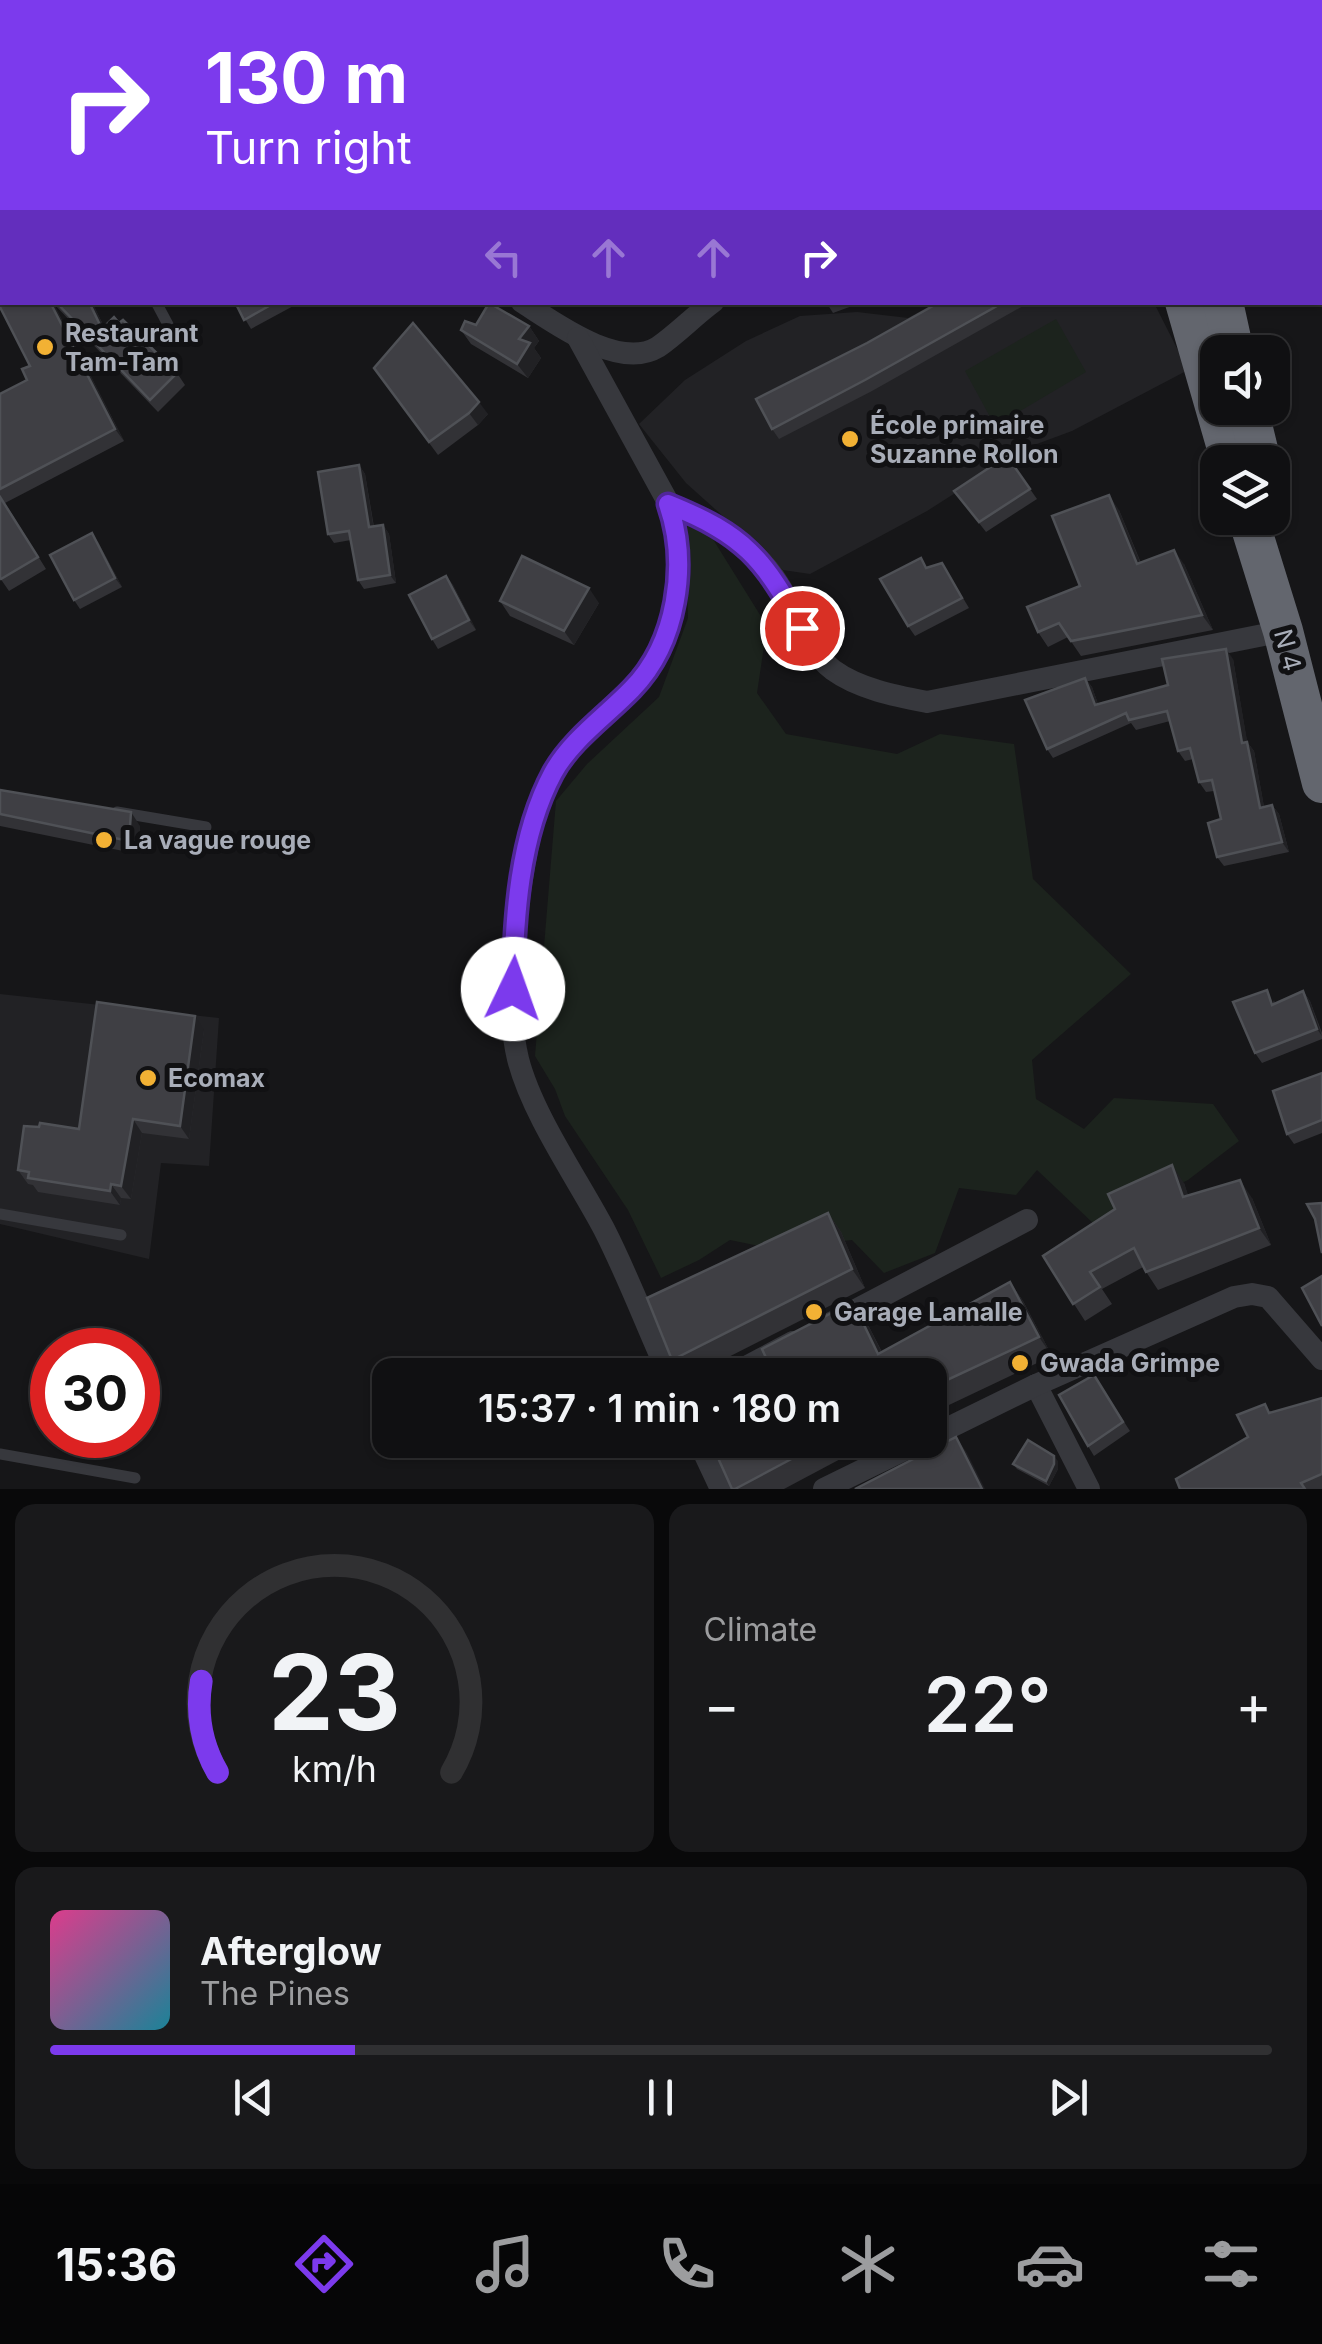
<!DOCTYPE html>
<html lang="en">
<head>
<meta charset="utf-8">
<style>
	:root { --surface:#101012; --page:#19191b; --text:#f1f3f6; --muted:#9c9d9f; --line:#303032; --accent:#7c3aed }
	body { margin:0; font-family:Inter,sans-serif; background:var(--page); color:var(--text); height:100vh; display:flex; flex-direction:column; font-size:38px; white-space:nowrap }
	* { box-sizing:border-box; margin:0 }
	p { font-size:32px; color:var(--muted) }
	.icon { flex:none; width:55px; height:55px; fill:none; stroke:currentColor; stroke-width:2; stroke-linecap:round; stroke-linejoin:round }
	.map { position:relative; height:1489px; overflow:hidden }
	.sheet { display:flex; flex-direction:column; gap:15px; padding:15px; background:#09090a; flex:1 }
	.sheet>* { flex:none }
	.hud { position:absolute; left:0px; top:0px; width:1322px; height:305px; box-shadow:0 2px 8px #0004,0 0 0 2px var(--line); background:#7c3aed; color:#fff; overflow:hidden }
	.buttons { position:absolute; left:1200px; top:335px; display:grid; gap:20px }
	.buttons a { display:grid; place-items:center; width:90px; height:90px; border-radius:20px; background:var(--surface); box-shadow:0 2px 8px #0004,0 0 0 2px var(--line); font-size:50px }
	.speed { position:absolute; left:30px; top:1328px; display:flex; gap:20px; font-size:50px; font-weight:700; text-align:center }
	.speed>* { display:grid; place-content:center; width:130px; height:130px; border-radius:50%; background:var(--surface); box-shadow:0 2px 8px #0004,0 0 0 2px var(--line); line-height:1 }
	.speed .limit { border:15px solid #d22; background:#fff; color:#111 }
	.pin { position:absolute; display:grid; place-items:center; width:85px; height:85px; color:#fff; margin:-42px; border:5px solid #fff; border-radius:50%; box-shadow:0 2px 10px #0007 }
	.me { position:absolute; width:110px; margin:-55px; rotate:3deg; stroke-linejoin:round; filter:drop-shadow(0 0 8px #0008) }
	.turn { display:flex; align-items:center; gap:35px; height:210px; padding:0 40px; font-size:45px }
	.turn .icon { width:130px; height:130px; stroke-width:2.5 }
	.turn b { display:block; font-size:70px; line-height:85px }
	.lanes { display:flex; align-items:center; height:95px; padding:0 40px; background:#0003; justify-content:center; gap:50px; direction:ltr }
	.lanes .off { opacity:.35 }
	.big { font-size:75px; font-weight:600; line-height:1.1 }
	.sheet .widget { flex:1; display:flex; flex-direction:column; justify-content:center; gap:15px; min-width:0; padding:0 35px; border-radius:20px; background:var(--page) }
	.sheet .dial { align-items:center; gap:0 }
	.dial svg { height:260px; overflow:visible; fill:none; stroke:var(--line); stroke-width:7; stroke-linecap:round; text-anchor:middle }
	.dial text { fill:var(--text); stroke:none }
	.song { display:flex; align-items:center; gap:30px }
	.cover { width:120px; height:120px; border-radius:15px; background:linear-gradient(135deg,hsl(330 70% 55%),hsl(190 70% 35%)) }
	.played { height:10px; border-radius:5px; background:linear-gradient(90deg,var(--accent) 25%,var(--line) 25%) }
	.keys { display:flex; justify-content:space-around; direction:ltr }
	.heat { display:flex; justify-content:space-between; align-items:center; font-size:55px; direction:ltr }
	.sheet .tiles { flex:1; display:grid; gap:15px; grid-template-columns:1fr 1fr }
	.widget:last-child { grid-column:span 2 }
	.trip { position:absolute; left:372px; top:1358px; width:575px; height:100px; border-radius:20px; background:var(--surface); box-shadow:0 2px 8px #0004,0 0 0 2px var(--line); font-weight:600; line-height:100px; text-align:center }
	.tabs { display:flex; height:160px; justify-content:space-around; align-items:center; background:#060607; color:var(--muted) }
	.tabs .icon { width:70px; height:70px }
	.tabs .on { color:var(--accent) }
	.tabs b { font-size:45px; color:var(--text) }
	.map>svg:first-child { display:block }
	.built { fill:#222225 }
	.green { fill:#1c231d }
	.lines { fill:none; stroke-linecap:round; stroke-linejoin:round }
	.lane { stroke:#37383d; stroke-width:11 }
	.street { stroke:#37383d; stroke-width:22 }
	.secondary { stroke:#45474d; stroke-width:30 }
	.highway { stroke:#63666e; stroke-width:40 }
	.wall { fill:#323236 }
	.shaded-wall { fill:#212124 }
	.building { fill:#3f3f44; stroke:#4f5156; stroke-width:2.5 }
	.route-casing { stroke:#51269a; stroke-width:25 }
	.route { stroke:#7c3aed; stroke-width:18 }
	.poi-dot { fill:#f2b134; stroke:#111113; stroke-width:4 }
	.labels { text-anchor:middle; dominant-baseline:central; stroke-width:10; stroke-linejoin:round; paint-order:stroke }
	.poi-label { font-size:25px; font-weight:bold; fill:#a8adb8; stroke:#111113; text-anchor:start }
	.street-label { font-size:25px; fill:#a8adb8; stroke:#111113 }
</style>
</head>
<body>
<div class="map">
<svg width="1322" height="1489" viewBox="0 0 1322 1489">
	<rect width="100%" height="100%" fill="#161618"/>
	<g class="built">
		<path d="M935,303H1154L1188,370L1072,431L1026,448L927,511L810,574L783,570L686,483L639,424L685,380L746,341L800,316L857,312L908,318Z"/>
		<path d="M0,994L219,1018L209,1166L161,1163L149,1259L0,1224Z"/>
	</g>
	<g class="green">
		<path d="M1056,319L1086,372L995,426L965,371Z"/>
		<path d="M686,524L706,528L767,626L757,693L786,734L897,754L940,734L1014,744L1033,879L1131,974L1032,1060L1036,1099L1084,1129L1114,1098L1213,1104L1239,1141L1188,1180L1095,1225L1037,1170L1016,1195L959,1188L935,1253L884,1273L852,1240L773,1249L730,1240L699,1260L661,1278L628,1210L565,1116L555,1089L535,1056L556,801L587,764L659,697L688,618Z"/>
	</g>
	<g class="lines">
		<g class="lane">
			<path d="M156,302L173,334"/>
			<path d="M117,812L206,827"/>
			<path d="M0,1214L121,1235"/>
			<path d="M0,1454L135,1478"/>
		</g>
		<g class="street">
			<path d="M522,302C555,323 619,371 658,347C677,334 694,316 713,302"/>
			<path d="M578,338L669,504C687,558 677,620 649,670C621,702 583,728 559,763C536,797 527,845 521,885C513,941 505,1004 518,1059C532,1114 577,1178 604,1229C628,1276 647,1327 669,1375"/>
			<path d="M669,504C711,521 754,544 779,585C796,611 806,650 833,670C859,689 896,696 927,702L1283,631"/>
			<path d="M831,1323L1027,1220"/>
			<path d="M731,1375L793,1342"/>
			<path d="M1036,1385L1089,1489"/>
			<path d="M930,1437L1036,1385L1234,1297L1252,1294L1268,1297L1322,1359"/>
			<path d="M698,1440L721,1489"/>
			<path d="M824,1489L924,1440"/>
		</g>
		<path class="secondary" d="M0,229L2,227"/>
		<g class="highway">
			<path d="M1087,0L1088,2"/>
			<path d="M1120,0L1121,2"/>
			<path d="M285,2L287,0"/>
			<path d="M1185,302L1231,462"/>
			<path d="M1223,302L1234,352"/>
			<path d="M1248,408L1261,462"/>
			<path d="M1248,518L1283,631L1322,783"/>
		</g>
	</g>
	<g class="wall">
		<path d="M233,0H262L258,2H234Z"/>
		<path d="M382,0H428L425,2H385Z"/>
		<path d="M3,302H92L104,327L119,323L177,373L185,385L158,412L53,303L124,441L5,503L46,569L9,591L0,578V394L27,380L30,366Z"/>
		<path d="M235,302H296L297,304L251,329Z"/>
		<path d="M826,302H863L833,313Z"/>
		<path d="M940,302H1030L872,391L779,439L772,429L867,343Z"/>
		<path d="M476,325L529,326L539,341L534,348L541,358L528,378L471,344L461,330Z"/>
		<path d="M374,368L488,414L478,425L438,455Z"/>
		<path d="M1007,456L1037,499L986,532L954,491Z"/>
		<path d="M359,465L365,474L374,527L383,525L389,534L396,583L364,589L358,580L351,540L334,543L328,534Z"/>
		<path d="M1119,510L1141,563L1184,564L1213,630L1081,656L1068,637L1048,647L1038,632L1080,586Z"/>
		<path d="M98,542L122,587L80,609L74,600Z"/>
		<path d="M942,563L969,608L915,636L908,626L927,568Z"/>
		<path d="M446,576L453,585L476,630L438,649L432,639Z"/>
		<path d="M500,601L599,603L574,645L510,616Z"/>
		<path d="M1233,659L1247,742L1254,751L1264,807L1272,805L1279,814L1289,852L1224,866L1217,857L1221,819L1214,791L1206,792L1199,782L1193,759L1185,761L1178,751L1170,721L1136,730L1131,723L1053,758L1047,749L1085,678L1092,687L1098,704L1168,685Z"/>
		<path d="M0,790L140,826L138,854L0,826Z"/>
		<path d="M1303,991L1310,1001L1322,1033V1039L1262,1063L1255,1053L1274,1000L1275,1004Z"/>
		<path d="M204,1030L189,1139L142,1133L131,1199L121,1198L120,1205L38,1192L33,1185L28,1184L18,1170L79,1129Z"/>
		<path d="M1322,1073V1133L1294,1144L1287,1134Z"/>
		<path d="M1184,1183L1188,1196L1252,1198L1271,1245L1158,1290L1143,1267L1102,1289L1112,1304L1085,1321L1043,1256Z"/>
		<path d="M828,1213L841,1232L865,1288L693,1375H683L672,1360Z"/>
		<path d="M1010,1282L1023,1301L1052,1356L930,1414V1375H774L853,1302L866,1321L882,1352Z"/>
		<path d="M1100,1385L1130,1431L1094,1456L1088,1446Z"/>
		<path d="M1322,1398V1489H1180L1248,1437L1270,1413Z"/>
		<path d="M710,1440H876L784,1489H732Z"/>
		<path d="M1058,1461V1469L1049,1486L1017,1469L1013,1464Z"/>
	</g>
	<g class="shaded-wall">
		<path d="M50,302H53L124,441L115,429Z"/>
		<path d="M89,302H92L111,341L102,329Z"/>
		<path d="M529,326L539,341L534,348L541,358L528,378L517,364L519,339Z"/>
		<path d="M479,402L488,414L478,425L469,413Z"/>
		<path d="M359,465L365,474L375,536L369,527Z"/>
		<path d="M1109,495L1119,510L1147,579L1137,564Z"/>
		<path d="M383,525L389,534L396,583L390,575Z"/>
		<path d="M92,533L98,542L122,587L115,578Z"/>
		<path d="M1174,550L1184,564L1213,630L1202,615Z"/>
		<path d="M446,576L453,585L476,630L469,620Z"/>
		<path d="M589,588L599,603L574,645L564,631Z"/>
		<path d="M1226,649L1233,659L1249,752L1242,743Z"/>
		<path d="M1085,678L1092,687L1102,715L1095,705Z"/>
		<path d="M1247,742L1254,751L1266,818L1260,808Z"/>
		<path d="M1272,805L1279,814L1289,852L1282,842Z"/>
		<path d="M131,812L140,826L138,854L129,841Z"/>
		<path d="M1303,991L1310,1001L1322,1036L1317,1029Z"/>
		<path d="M195,1016L204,1030L189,1139L180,1126Z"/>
		<path d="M133,1119L142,1133L131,1199L121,1186Z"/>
		<path d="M1172,1165L1184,1183L1195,1215L1183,1197Z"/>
		<path d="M1240,1180L1252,1198L1271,1245L1259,1228Z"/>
		<path d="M111,1184L121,1198L120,1205L110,1191Z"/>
		<path d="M828,1213L841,1232L865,1288L852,1269Z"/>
		<path d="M1010,1282L1023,1301L1052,1356L1039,1337Z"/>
		<path d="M853,1302L866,1321L892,1373L878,1354Z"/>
		<path d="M956,1437L967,1453L985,1489H982Z"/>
		<path d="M1054,1456L1058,1461V1469L1049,1486L1046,1481Z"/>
	</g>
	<g class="building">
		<path d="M384,0H412L409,2H387Z"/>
		<path d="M786,0H811L807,2H788Z"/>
		<path d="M818,0H1044L1046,2H816Z"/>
		<path d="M3,302H50L115,429L0,489V394L27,380L22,369L30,366L0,307V304Z"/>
		<path d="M56,302H89L102,329L114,317L119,323L123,320L177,373L150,400Z"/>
		<path d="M235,302H276L244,320Z"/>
		<path d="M940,302H1004L865,380L772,429L756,399L867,343Z"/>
		<path d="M489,303L529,326L519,339L530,343L517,364L461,330L465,321L476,325Z"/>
		<path d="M413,323L479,402L469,413L429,442L374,368Z"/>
		<path d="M1007,456L1030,489L979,522L954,491Z"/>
		<path d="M359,465L369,527L383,525L390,575L358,580L349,531L328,534L318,472Z"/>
		<path d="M1109,495L1137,564L1174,550L1202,615L1071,641L1059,623L1038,632L1027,607L1080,586L1052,516Z"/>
		<path d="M0,497L38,557L1,579L0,578Z"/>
		<path d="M92,533L115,578L74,600L50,555Z"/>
		<path d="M522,556L589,588L564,631L500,601Z"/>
		<path d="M921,558L926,568L942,563L962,598L908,626L880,579Z"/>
		<path d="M446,576L469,620L432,639L409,595Z"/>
		<path d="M1226,649L1242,743L1247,742L1260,808L1272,805L1282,842L1217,857L1208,823L1221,819L1212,780L1199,782L1190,748L1178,751L1167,711L1129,720L1126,713L1047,749L1025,700L1085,678L1095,705L1168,685L1162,659Z"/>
		<path d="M0,790L131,812L129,841L0,814Z"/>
		<path d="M1267,990L1272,1005L1303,991L1317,1029L1255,1053L1233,1002Z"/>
		<path d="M97,1002L195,1016L180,1126L133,1119L121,1186L111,1184L110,1191L28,1178L29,1172L18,1170L24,1126L39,1127L40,1123L79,1129Z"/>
		<path d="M1322,1073V1120L1287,1134L1273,1091Z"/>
		<path d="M1172,1165L1183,1197L1240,1180L1259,1228L1146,1272L1134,1248L1090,1272L1100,1287L1073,1304L1043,1256L1115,1209L1108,1194Z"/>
		<path d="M1322,1203V1253L1315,1219L1307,1204Z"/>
		<path d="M828,1213L852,1269L672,1360L647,1298Z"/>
		<path d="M1322,1276V1326L1302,1288Z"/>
		<path d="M1010,1282L1039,1337L930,1388V1375H774L762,1349L853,1302L878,1354Z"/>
		<path d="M1094,1375L1123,1422L1088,1446L1059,1395Z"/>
		<path d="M1322,1398V1474L1301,1483L1305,1489H1180L1176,1479L1248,1437L1237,1415L1265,1404L1269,1413Z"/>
		<path d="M956,1437L982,1489H855Z"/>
		<path d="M710,1440H827L735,1489H732Z"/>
		<path d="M1028,1440L1054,1456V1464L1046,1481L1013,1464Z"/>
	</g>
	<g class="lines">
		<g class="route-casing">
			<path id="route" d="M513,989C514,919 519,836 553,773C571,740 606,716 632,689C677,643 689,564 668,504C745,535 763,558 802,628"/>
		</g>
		<use href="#route" class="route"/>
	</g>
	<g class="poi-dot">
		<circle cx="45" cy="347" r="10"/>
		<circle cx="850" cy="439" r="10"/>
		<circle cx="104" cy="840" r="10"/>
		<circle cx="148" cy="1078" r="10"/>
		<circle cx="814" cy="1312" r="10"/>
		<circle cx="1020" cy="1363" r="10"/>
	</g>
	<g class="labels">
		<g class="poi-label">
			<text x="65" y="333">Restaurant<tspan x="65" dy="29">Tam-Tam</tspan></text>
			<text x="870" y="425">École primaire<tspan x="870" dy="29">Suzanne Rollon</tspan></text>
			<text x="124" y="840">La vague rouge</text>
			<text x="168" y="1078">Ecomax</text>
			<text x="834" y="1312">Garage Lamalle</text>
			<text x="1040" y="1363">Gwada Grimpe</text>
		</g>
		<g class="street-label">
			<text transform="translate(1288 650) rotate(75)">N 4</text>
		</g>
	</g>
</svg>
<div class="buttons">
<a><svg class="icon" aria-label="sound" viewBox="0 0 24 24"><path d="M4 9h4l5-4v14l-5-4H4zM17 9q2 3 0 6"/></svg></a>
<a><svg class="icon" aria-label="layers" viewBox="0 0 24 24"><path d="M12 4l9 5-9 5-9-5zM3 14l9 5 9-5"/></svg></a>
</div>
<div class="speed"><div class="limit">30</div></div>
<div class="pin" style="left:802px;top:628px;background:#d93025"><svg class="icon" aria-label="arrive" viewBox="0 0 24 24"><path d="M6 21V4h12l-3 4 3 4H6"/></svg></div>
<svg class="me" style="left:513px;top:989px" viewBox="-20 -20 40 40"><circle r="19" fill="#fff"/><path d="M0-13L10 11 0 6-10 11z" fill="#7c3aed"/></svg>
<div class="trip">15:37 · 1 min · 180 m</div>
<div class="hud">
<div class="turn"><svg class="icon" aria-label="right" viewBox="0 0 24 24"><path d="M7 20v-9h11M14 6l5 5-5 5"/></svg><div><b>130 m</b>Turn right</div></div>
<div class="lanes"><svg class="icon off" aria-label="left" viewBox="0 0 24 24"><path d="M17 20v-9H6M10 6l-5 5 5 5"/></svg><svg class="icon off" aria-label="ahead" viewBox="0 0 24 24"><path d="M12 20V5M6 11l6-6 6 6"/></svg><svg class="icon off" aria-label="ahead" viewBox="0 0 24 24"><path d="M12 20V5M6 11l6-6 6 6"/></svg><svg class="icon" aria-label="right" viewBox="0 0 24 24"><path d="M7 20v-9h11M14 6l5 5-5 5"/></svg></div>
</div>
</div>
<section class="sheet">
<div class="tiles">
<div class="widget dial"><svg viewBox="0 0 100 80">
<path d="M14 69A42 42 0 1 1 86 69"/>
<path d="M14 69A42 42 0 0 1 9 41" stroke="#7c3aed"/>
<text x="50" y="56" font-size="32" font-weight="700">23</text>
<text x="50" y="72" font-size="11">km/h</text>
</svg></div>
<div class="widget"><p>Climate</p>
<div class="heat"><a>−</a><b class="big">22°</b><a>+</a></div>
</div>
<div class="widget">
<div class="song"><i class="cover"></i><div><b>Afterglow</b><p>The Pines</p></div></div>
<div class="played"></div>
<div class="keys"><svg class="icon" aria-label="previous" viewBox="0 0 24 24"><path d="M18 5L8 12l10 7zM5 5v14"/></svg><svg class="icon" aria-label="pause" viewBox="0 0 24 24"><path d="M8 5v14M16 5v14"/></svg><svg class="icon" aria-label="next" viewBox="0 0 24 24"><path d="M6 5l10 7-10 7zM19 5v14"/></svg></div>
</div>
</div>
</section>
<nav class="tabs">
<b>15:36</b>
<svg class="icon on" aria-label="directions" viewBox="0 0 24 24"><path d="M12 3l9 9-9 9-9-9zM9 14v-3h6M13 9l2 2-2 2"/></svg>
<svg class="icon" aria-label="music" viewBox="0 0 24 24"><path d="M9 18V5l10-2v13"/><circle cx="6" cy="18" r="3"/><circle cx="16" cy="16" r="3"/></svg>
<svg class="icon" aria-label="phone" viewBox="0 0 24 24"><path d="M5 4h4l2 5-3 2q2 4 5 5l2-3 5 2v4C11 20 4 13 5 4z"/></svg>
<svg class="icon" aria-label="climate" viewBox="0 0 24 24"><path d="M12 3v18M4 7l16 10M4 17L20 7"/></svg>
<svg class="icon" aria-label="car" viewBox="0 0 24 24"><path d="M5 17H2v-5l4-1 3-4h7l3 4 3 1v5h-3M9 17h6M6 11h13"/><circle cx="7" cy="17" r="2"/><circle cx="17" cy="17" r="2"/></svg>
<svg class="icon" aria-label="filters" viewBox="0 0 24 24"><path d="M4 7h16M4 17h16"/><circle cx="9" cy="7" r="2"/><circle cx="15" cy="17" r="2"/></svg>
</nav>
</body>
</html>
